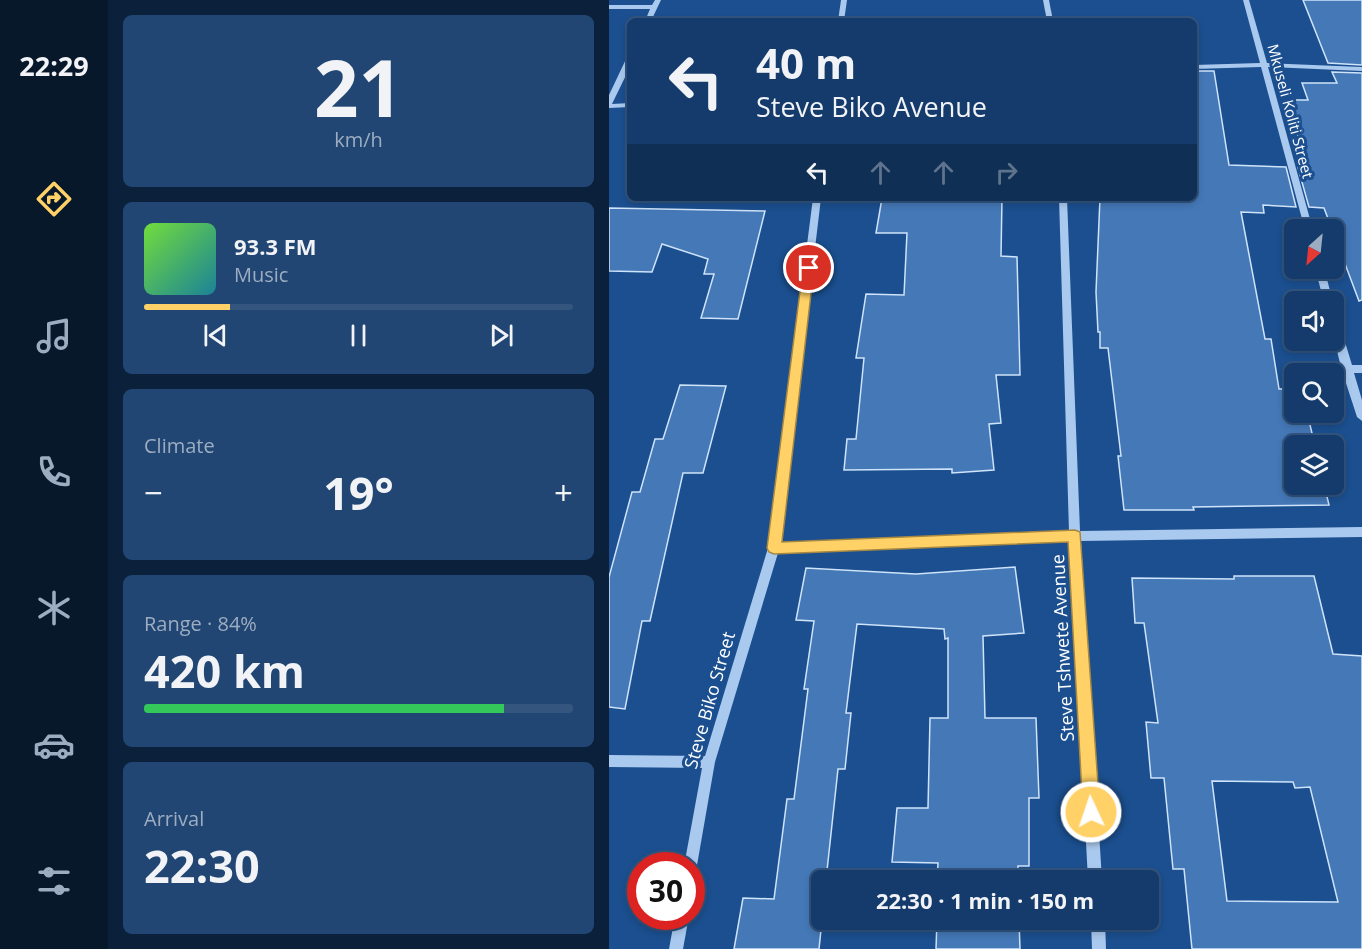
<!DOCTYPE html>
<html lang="en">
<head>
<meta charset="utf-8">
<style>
	:root { --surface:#143b6b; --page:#214673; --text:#f1f3f6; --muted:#9dadc1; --line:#33557e; --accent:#ffd166 }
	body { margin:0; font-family:"Open Sans",sans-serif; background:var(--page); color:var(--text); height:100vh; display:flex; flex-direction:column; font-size:22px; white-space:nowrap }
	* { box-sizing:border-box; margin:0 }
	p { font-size:20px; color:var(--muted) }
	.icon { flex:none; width:33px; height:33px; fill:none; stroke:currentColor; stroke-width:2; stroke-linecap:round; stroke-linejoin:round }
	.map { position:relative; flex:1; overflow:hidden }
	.drawer { display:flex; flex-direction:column; gap:15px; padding:15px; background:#0b203b; width:501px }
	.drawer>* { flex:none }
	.top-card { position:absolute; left:18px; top:18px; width:570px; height:183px; border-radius:9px; box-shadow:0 3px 9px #0003,0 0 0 2px var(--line); background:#143b6b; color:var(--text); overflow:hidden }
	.needle { width:39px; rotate:207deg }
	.buttons { position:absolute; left:675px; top:219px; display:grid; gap:12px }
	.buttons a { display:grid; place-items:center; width:60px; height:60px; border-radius:9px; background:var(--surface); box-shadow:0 3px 9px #0003,0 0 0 2px var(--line); font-size:30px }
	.speed { position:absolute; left:18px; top:852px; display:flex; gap:12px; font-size:30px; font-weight:700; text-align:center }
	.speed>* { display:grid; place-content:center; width:78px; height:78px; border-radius:50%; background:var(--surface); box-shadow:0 3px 9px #0003,0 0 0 2px var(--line); line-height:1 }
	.speed .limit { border:9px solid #d22; background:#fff; color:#111 }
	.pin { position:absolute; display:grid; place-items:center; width:51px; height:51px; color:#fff; margin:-26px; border:3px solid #fff; border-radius:50%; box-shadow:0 2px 6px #0007 }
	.me { position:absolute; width:66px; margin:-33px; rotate:357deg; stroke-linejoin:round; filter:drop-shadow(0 0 4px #0008) }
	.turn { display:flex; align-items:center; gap:21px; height:126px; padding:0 30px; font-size:27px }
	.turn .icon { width:78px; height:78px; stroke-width:2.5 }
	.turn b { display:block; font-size:42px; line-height:51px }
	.lanes { display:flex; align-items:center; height:57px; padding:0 30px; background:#0003; justify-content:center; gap:30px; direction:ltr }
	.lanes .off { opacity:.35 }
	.big { font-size:45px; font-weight:700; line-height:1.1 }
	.drawer .tile { flex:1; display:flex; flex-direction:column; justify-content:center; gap:9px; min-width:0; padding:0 21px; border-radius:9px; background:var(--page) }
	.drawer .dial { align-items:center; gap:0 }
	.dial b { font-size:78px; line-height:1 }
	.song { display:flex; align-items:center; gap:18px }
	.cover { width:72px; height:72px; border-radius:9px; background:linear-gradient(135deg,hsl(100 70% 55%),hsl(190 70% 35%)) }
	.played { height:6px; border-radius:3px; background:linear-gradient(90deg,var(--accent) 20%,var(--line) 20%) }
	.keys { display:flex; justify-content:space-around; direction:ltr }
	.heat { display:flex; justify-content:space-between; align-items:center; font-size:33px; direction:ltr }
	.charge { height:9px; border-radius:4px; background:linear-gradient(90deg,#34c759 84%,var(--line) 0) }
	.trip { position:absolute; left:202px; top:870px; width:348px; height:60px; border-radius:9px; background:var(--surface); box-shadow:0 3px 9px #0003,0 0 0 2px var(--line); font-weight:700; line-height:60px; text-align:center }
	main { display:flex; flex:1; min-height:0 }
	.menu { display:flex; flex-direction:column; width:108px; justify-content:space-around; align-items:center; background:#08182b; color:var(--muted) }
	.menu .icon { width:42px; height:42px }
	.menu .on { color:var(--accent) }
	.menu b { font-size:27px; color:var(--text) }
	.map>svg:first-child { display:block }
	.building { fill:#4478b7; stroke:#cfe3fa; stroke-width:1.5; fill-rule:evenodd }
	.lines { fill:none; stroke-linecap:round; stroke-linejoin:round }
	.minor { fill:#a9c9ee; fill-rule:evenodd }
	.route { fill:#ffd166; stroke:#a68842; stroke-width:1.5 }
	.labels { text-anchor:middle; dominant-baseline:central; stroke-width:6; stroke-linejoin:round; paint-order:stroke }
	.far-street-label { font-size:15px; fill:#fff; stroke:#1b4f8f }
	.street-label { font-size:18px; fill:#fff; stroke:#1b4f8f }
</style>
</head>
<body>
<main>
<nav class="menu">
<b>22:29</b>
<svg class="icon on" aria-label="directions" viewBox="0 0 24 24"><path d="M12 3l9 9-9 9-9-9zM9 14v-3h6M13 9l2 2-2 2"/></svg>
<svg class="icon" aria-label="music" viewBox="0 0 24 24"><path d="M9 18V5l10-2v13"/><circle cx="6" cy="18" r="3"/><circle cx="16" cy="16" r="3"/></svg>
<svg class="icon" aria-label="phone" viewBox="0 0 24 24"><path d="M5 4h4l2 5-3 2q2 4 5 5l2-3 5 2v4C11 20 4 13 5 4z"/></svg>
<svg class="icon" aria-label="climate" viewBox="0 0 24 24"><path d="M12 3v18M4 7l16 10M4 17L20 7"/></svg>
<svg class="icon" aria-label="car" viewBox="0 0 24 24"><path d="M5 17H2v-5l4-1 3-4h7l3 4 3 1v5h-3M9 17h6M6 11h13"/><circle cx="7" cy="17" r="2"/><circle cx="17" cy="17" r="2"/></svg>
<svg class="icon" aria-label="filters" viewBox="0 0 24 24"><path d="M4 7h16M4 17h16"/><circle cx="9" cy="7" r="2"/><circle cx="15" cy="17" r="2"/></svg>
</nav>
<section class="drawer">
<div class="tile dial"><b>21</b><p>km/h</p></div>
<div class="tile">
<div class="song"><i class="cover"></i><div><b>93.3 FM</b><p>Music</p></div></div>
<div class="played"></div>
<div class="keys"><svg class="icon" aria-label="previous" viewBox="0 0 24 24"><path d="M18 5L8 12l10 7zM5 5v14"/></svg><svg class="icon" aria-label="pause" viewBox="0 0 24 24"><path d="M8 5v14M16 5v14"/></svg><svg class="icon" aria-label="next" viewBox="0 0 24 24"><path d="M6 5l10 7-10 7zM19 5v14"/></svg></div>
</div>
<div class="tile"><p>Climate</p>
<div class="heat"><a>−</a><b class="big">19°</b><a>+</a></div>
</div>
<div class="tile"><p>Range · 84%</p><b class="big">420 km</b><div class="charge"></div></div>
<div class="tile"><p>Arrival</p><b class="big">22:30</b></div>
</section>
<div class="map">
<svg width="753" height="949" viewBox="0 0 753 949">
	<rect width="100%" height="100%" fill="#1b4f8f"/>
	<g class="building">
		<path d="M694,0H753V65L719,63Z"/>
		<path d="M585,71H605L620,165L677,167L687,207L654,205L655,213L632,212L656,339H662L670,389H686V412H698L706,446H686V484H715L720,505L584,507L585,510H515L509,456H512L499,348H491V332H489L487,292L491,198H585Z"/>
		<path d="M723,72L753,73V300L750,301L715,208L700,207L689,168H695L682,100H699L693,83H728Z"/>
		<path d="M273,198H393L392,256L408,257L411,375H387L392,423L380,424L385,470L343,473V469L235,470L238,439H247L255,358H247L257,294L295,295L298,233H267Z"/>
		<path d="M0,208L156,211L129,319L92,318L105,274H95L99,259L53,244L43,272L0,271Z"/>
		<path d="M71,385L117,386L94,473H74L41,621H33L16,709L0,707V577L23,492H31L46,439H54Z"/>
		<path d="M406,567L415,633L374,636L376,718H427L430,798H420V866H409V880H328L329,863L283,862L288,808H319L321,718H339V638L336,639L335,629L248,624L237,713H242L236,769H229L217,880H213V920L210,949H125L134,898L165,899L178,799H185L199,689H195L205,621L187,620L197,568L307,574Z"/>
		<path d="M625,576H705L724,654L753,656V949H583L575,869H564L555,778H542L537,722L549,723L535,623H526L523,578L625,579ZM603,781L684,782L686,788L701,787L729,902L618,901Z"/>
		<path d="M328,920H410L411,949H327Z"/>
	</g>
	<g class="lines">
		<g class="minor">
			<path d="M46,0H52L42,21H36L41,9H0V5H43Z"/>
			<path d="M232,0H238L235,21H229Z"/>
			<path d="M434,0H440L444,21H438Z"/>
			<path d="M634,0H640L658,63L753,67V71L659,67L704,230H696L652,67L585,69V65L651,63Z"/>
			<path d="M18,57H21V67L3,104L21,103V107L0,108V95Z"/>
			<path d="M204,198H212L171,543L460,532L450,198H458L471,531L753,527V537L472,541L493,880H479L461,541L169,553L106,762L87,871L82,873V866H75L93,768L0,767V755L96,756L159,548Z"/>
			<path d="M706,268H715L724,302H715Z"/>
			<path d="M724,316L729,319L743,365H753V373H745L753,400V421L748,417C738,384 724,351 724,316Z"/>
			<path d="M66,916H80L74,949H60Z"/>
			<path d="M482,920H496L497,949H483Z"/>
		</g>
	</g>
	<path class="route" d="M200,264L205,268L173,542L466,530L471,532L491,812L488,818L482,820L476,818L474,812L459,542L165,554L160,552L158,548L194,268Z"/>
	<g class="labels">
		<g class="far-street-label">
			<text transform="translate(682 111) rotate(75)">Mkuseli Koliti Street</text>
		</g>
		<g class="street-label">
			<text transform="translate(453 648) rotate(-93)">Steve Tshwete Avenue</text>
			<text transform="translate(100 700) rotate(-74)">Steve Biko Street</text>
		</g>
	</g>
</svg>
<div class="buttons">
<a><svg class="needle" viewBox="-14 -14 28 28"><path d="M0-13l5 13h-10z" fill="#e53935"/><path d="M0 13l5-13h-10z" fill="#9dadc1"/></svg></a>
<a><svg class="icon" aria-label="sound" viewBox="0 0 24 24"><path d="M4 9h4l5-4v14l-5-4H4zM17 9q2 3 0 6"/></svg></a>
<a><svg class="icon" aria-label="search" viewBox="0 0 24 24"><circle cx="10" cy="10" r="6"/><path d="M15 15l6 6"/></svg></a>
<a><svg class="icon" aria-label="layers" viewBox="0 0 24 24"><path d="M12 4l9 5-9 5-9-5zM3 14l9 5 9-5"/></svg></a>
</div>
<div class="speed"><div class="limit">30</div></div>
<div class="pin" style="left:200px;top:268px;background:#d93025"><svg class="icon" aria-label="arrive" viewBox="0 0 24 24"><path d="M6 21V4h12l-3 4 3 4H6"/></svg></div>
<svg class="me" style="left:482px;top:812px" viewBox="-20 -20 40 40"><circle r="17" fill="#ffd166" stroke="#fff" stroke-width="3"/><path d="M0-11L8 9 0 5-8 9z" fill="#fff"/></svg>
<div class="trip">22:30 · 1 min · 150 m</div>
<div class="top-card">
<div class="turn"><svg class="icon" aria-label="left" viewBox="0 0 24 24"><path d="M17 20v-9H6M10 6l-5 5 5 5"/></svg><div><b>40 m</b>Steve Biko Avenue</div></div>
<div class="lanes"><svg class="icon" aria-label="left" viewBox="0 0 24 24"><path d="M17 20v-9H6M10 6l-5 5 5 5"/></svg><svg class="icon off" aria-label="ahead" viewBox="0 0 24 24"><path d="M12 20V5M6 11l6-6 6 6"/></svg><svg class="icon off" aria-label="ahead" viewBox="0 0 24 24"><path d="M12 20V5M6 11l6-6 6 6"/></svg><svg class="icon off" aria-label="right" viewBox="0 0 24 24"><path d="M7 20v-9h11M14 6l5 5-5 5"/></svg></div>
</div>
</div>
</main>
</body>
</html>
